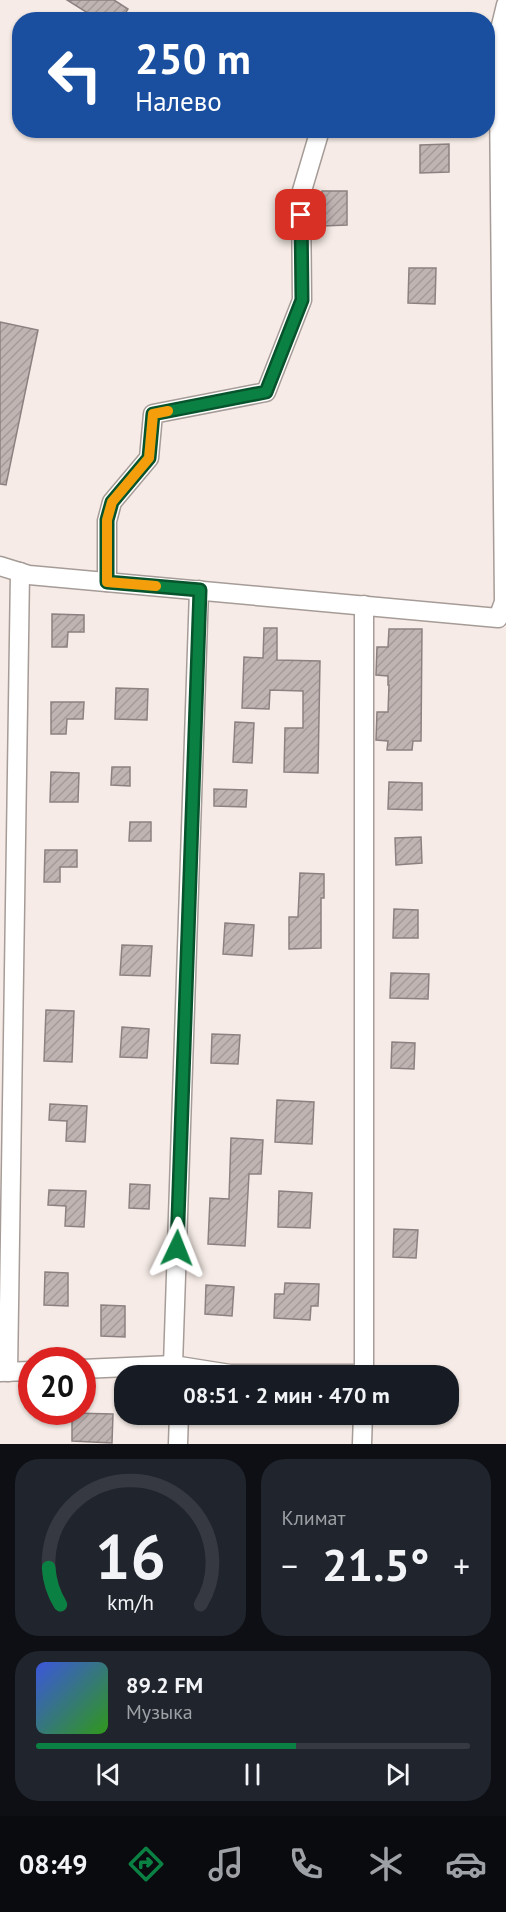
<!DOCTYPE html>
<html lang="ru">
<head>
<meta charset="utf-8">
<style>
	:root { --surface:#171b24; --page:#20242c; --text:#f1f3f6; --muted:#9ea1a6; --line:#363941; --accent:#0b8043 }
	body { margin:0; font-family:"PT Sans",sans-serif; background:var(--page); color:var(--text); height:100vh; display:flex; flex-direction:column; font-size:22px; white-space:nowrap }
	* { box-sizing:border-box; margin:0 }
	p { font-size:20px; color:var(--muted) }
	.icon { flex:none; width:33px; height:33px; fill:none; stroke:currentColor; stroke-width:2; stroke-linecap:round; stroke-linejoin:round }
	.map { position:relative; height:1444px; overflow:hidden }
	.sheet { display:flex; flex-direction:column; gap:15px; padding:15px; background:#0d0f14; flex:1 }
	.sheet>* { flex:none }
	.hud { position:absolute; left:12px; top:12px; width:483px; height:126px; border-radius:24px; box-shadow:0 2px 4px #0004; background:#1a4fa0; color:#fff; overflow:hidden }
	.speed { position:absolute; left:18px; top:1347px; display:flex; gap:12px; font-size:30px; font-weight:700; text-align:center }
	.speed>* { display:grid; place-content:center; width:78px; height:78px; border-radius:50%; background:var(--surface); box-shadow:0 2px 4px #0004; line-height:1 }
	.speed .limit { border:9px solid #d22; background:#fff; color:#111 }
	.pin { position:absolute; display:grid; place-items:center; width:51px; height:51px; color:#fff; margin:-26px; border-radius:12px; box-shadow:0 3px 9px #0006 }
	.me { position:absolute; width:66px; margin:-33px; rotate:2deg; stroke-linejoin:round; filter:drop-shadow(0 0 4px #0008) }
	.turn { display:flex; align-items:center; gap:21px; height:126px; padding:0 24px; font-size:27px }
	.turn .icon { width:78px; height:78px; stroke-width:2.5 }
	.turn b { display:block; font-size:42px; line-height:51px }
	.big { font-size:45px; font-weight:800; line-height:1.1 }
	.sheet .card { flex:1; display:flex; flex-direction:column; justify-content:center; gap:9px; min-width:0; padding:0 21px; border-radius:24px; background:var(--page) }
	.sheet .dial { align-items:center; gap:0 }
	.dial svg { height:156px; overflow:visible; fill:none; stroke:var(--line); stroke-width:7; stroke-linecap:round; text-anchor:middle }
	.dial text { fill:var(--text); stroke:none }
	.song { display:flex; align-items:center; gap:18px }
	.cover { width:72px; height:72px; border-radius:9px; background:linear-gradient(135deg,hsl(230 70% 55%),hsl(110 70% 35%)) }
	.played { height:6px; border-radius:3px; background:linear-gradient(90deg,var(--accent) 60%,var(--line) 60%) }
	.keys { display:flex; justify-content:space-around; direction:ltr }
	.heat { display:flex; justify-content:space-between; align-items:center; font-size:33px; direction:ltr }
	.sheet .tiles { flex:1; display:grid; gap:15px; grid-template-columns:1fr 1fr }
	.card:last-child { grid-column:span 2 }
	.trip { position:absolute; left:114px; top:1365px; width:345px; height:60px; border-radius:24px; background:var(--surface); box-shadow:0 2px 4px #0004; font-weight:800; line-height:60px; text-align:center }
	.dock { display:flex; height:96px; justify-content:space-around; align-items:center; background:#090b0e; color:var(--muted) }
	.dock .icon { width:42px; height:42px }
	.dock .on { color:var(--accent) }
	.dock b { font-size:27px; color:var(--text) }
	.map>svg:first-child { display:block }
	.building { fill:url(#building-hatch); stroke:#8c8180; stroke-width:1.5 }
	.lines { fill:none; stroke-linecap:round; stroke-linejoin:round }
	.minor-casing { stroke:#a69c97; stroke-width:21 }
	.minor { stroke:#fff; stroke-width:18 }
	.route-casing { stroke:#07532c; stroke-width:15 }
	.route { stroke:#0b8043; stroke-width:10 }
	.slow { stroke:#f59e0b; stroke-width:10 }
</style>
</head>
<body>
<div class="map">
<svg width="506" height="1444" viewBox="0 0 506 1444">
	<defs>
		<pattern id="building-hatch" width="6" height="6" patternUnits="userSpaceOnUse" patternTransform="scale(1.5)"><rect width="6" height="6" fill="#c0b4b3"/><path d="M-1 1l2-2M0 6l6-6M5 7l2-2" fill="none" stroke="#a59a99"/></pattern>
	</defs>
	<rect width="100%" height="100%" fill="#f6ebe6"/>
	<g class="building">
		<path d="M67,0H114L128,9L121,20H99Z"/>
		<path d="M449,144V172L420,173V145Z"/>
		<path d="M322,191H347V225L323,226Z"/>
		<path d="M409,268H436L435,304L408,303Z"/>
		<path d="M0,322L38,330L6,485L0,484Z"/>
		<path d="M52,614L84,615V632H68L67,647H52Z"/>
		<path d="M264,628H277V660L320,661L318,773L284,772L285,728H303V691L270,690L269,709L242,708L244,657L263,658Z"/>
		<path d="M389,629H422L421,741H413L412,750H387L388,741L376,740L377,712H388L389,685H388V676L376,675L377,647H388Z"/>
		<path d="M116,688L148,689L147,720L115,719Z"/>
		<path d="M51,702H84L83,719H67L66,734H51Z"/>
		<path d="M235,722L254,723L252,763L233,762Z"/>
		<path d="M112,767H130V786L111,785Z"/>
		<path d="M51,772L79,773L78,802H50Z"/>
		<path d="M389,782L422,783V810L388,809Z"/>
		<path d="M214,789L247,790L246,807L214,806Z"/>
		<path d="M130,822H151V841H129Z"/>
		<path d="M421,837L422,863L396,865L395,838Z"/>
		<path d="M45,850H77V867H60V882H44Z"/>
		<path d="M300,873L324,874V898H321V948L289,949V917H298Z"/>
		<path d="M394,909L418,910V938H393Z"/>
		<path d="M225,923L254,925L252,956L223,954Z"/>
		<path d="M122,945L152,946L150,976L120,975Z"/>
		<path d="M391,973L429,974L428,999L390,998Z"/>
		<path d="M46,1010L74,1011L72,1062L44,1061Z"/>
		<path d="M122,1027L149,1029L147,1058L120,1057Z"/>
		<path d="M212,1034L240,1035L238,1064L211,1063Z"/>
		<path d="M392,1042L415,1043L414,1069L391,1068Z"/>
		<path d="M277,1100L314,1102L312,1144L275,1142Z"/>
		<path d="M50,1104L87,1106L85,1142L66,1141L67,1121L49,1120Z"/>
		<path d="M231,1138L263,1140L261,1174H249L245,1246L208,1244L210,1198L229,1199Z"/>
		<path d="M130,1184L150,1185L149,1209L129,1208Z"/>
		<path d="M49,1190L86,1191L84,1227L65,1226L66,1206L48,1205Z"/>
		<path d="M279,1191L312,1193L310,1228L278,1227Z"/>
		<path d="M394,1229L418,1230L416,1258L393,1257Z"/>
		<path d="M45,1272L68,1273V1306L44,1305Z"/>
		<path d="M285,1283L319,1284L318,1306H311L310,1320L274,1318L275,1294H284Z"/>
		<path d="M206,1285L234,1287L232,1316L205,1314Z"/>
		<path d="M101,1305L125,1306V1337L101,1336Z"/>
		<path d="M72,1413L113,1414L112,1443L72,1441Z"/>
	</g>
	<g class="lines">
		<g class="minor-casing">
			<g id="minor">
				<path d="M0,566L29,575L498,618L504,602L499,96L497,42L506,5"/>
				<path d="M107,582V521L112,502L149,458L153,414L266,392L302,300L301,194L320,130"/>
				<path d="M173,1365L199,590"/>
				<path d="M82,1369L173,1365L230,1374H364"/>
				<path d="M0,1372L32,1371"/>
				<path d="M8,1372L20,572"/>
				<path d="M364,1376V605"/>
				<path d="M178,1444L179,1414"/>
				<path d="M362,1444L363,1414"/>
			</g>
		</g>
		<use href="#minor" class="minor"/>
	</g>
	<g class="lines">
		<g class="route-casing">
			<path id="route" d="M177,1248L200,590L107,582V520L112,502L149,458L153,414L266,392L302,300L301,215"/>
		</g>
		<use href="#route" class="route"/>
		<path class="slow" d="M156,586L107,582V520L112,502L149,458L153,414L168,411"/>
	</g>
</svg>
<div class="speed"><div class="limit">20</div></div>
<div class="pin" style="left:301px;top:215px;background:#d93025"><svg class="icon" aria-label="arrive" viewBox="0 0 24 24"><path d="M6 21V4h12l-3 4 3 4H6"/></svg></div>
<svg class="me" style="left:177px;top:1248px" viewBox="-20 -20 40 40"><path d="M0-17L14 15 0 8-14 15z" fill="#0b8043" stroke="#fff" stroke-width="4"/></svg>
<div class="trip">08:51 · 2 мин · 470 m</div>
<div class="hud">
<div class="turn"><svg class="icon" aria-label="left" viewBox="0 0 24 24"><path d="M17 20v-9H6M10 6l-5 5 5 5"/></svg><div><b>250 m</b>Налево</div></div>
</div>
</div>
<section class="sheet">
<div class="tiles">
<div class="card dial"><svg viewBox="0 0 100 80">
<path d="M14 69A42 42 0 1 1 86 69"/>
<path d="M14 69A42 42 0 0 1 8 50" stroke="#0b8043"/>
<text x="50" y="56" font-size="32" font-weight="700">16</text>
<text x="50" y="72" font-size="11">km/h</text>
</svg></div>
<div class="card"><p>Климат</p>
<div class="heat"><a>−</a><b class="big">21.5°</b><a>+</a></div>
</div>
<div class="card">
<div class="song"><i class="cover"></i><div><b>89.2 FM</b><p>Музыка</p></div></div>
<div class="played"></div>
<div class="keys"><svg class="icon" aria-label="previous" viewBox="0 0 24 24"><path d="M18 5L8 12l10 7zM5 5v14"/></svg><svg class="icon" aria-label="pause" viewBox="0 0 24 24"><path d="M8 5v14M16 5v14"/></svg><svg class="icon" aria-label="next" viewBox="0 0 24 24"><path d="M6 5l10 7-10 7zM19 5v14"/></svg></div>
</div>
</div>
</section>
<nav class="dock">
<b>08:49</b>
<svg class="icon on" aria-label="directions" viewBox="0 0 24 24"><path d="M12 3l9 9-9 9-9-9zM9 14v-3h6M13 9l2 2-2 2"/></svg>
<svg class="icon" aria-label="music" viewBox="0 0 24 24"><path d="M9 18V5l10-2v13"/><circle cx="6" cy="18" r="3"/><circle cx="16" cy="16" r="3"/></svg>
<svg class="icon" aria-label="phone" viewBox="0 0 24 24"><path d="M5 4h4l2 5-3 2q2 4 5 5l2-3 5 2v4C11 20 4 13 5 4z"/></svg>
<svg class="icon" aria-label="climate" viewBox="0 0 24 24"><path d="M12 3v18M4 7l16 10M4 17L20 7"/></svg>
<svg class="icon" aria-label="car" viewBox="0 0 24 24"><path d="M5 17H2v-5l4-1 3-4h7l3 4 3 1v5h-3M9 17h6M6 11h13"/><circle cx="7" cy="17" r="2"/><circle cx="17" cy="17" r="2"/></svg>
</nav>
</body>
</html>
